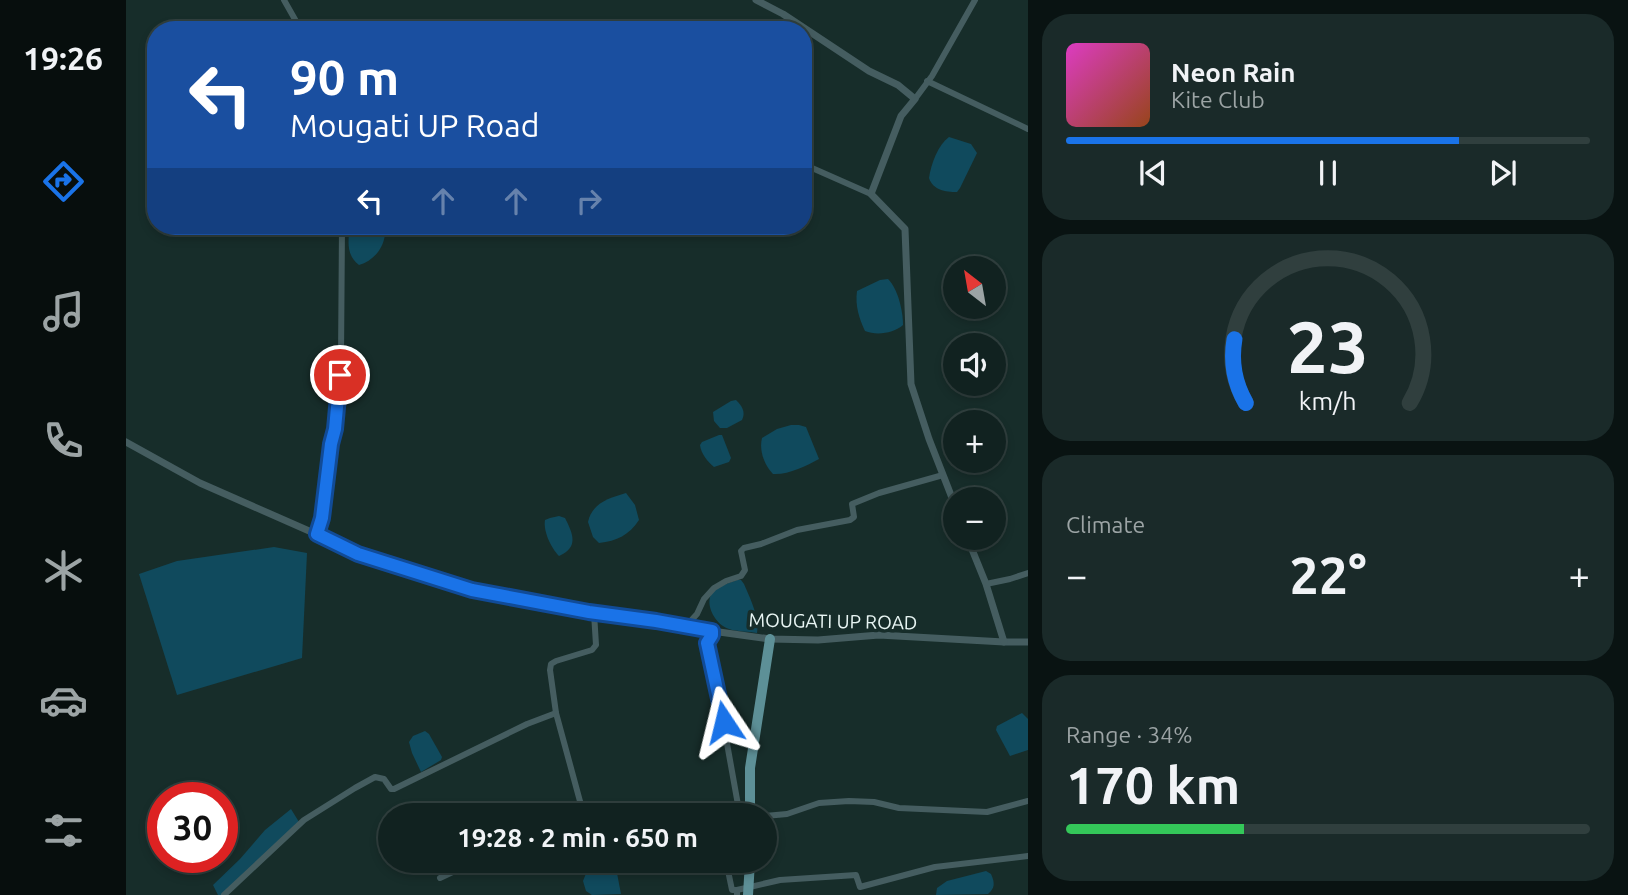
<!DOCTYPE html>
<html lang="en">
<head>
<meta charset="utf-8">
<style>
	:root { --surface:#112220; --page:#1a2a29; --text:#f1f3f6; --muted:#9ca4a5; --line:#303f3e; --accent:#1a73e8 }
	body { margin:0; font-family:Ubuntu,sans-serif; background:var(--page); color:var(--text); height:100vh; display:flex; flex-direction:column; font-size:26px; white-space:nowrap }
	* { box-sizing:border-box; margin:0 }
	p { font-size:23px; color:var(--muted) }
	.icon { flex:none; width:38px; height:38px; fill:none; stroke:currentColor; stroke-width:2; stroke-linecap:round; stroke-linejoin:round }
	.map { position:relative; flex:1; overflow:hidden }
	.drawer { display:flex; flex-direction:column; gap:14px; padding:14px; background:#091312; width:600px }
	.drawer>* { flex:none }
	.banner { position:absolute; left:21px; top:21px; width:665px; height:214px; border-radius:28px; box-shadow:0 4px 10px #0003,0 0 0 2px var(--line); background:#1a4fa0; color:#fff; overflow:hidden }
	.needle { width:46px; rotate:329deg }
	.fabs { position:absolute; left:817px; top:256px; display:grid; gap:14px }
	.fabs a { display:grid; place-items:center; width:63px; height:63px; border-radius:50%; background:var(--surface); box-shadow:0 4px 10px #0003,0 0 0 2px var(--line); font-size:35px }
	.speed { position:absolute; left:21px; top:782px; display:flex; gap:14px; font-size:35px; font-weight:700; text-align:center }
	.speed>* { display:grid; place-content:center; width:91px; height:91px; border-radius:50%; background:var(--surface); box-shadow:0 4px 10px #0003,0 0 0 2px var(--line); line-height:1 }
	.speed .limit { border:10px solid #d22; background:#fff; color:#111 }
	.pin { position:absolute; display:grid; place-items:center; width:60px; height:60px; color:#fff; margin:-30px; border:4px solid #fff; border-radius:50%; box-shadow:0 2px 7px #0007 }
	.me { position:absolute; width:77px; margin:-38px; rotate:350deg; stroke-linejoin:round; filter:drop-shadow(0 0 5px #0008) }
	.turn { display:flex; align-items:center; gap:24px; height:147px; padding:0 28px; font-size:32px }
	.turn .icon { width:91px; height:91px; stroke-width:2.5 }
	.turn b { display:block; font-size:49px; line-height:60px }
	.lanes { display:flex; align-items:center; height:66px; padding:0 28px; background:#0003; justify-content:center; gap:35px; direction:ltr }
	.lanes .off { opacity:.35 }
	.big { font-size:52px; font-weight:700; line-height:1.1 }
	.drawer .card { flex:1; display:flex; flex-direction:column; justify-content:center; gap:10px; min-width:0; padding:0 24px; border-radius:28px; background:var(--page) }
	.drawer .dial { align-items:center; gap:0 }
	.dial svg { height:182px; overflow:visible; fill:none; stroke:var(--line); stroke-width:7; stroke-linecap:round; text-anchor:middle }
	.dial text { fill:var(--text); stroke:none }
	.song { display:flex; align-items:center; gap:21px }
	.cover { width:84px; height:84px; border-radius:10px; background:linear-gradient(135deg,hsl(310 70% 55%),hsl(20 70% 35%)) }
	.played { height:7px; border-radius:4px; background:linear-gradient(90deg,var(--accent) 75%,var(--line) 75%) }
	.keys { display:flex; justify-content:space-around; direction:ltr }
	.heat { display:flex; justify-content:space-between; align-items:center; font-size:38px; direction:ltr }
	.charge { height:10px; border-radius:5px; background:linear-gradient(90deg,#34c759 34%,var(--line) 0) }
	.trip { position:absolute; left:252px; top:803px; width:399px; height:70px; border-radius:35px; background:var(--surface); box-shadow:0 4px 10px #0003,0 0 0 2px var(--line); font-weight:700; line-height:70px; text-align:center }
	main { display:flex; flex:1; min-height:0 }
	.tabs { display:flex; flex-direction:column; width:126px; justify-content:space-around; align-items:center; background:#070e0d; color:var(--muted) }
	.tabs .icon { width:49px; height:49px }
	.tabs .on { color:var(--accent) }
	.tabs b { font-size:32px; color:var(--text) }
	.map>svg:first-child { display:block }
	.water { fill:#104a5d }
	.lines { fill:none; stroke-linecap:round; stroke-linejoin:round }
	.minor { stroke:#455d60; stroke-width:6 }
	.tertiary { stroke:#455d60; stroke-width:7 }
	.primary { stroke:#5d9097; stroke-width:10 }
	.route-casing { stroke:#114b97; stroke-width:18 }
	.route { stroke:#1a73e8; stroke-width:12 }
	.labels { text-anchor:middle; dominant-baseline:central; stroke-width:7; stroke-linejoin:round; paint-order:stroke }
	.street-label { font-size:19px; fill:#e8f5f3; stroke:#172d2a }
</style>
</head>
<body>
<main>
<nav class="tabs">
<b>19:26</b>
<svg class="icon on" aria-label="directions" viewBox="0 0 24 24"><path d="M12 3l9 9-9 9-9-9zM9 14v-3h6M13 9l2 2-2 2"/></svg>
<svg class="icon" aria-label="music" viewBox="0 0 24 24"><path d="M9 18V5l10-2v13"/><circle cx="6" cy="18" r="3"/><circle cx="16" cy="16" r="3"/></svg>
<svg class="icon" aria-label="phone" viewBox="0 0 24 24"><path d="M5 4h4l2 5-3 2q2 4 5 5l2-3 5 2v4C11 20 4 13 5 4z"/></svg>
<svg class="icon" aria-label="climate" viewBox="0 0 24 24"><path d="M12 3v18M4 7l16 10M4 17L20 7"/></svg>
<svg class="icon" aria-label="car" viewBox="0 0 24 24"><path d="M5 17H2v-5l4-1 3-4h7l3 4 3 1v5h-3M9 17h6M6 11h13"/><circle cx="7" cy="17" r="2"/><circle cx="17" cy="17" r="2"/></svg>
<svg class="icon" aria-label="filters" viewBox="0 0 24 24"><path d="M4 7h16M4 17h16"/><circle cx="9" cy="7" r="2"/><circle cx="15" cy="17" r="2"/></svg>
</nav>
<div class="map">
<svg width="902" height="895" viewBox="0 0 902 895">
	<rect width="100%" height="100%" fill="#172d2a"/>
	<g class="water">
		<path d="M823,137L845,144L851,153L834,188L831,192C819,192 807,190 803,178C805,164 812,145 823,137Z"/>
		<path d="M224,226H259C261,244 250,260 233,265C220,255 222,241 224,226Z"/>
		<path d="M762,279C772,289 777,311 777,325C768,333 751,336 739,331C733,318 729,306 731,291L754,280Z"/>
		<path d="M610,400C616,406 620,412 616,420L601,428H594L588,421L587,412L605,401Z"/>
		<path d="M665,425H673L680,427L693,459C680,466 662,475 647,474C638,465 633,450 636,438L651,429Z"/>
		<path d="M593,435H596L605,458L603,462L588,467C582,462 575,454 574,445L576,442Z"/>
		<path d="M500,493L509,505L513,520C503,535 491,541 473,543L467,537L462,522C466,503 483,498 500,493Z"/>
		<path d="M433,516L439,518C447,534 453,547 433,556C425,548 417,531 419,520L424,518Z"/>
		<path d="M148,547L181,553L176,658L51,695L13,574L51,561Z"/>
		<path d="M611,580H615L618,584C624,598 634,618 631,633C622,631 611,632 603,629C590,625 578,605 586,593C591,586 604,583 611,580Z"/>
		<path d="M896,713L902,719V750L884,756L870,730L871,726Z"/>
		<path d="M299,731L303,734L316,757L315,760L295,772L286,753L283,742L287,736Z"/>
		<path d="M165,809L173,822L96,895H92L87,885L114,859L139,830Z"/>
		<path d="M474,862H484L490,868L495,894L466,895L460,891L457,881L461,871Z"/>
		<path d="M860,871L865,874C869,883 869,888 862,894L810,895L811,888L821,881Z"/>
	</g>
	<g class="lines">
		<g class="minor">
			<path d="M158,0L175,30"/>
			<path d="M801,81L902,129"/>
			<path d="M789,99L806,76L849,0"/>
			<path d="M677,164L745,194"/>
			<path d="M191,534L196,518L205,445L209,429L213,390L215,359L216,226"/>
			<path d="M860,584L884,579L902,573"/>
			<path d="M560,626L571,614L578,599L588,588L600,581L615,576L619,570L615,551L618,548L635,544L671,530L724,520L728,517L726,504L753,493L817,475"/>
			<path d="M586,631V635L581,643L590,682L614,816"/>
			<path d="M458,816L430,713L424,670L425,664L430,661L466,650L470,645L468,613"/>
			<path d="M639,816L661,814L693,803L723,801L748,802L773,808L861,812L902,801"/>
			<path d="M600,861L606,890H611"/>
			<path d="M314,878L350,861"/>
			<path d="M98,895L178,820L229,788L249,777L258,779L265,789H268L401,724L430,713"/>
			<path d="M611,895V890L654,880L730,875L734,887L809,867L902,856"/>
		</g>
		<g class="tertiary">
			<path d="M630,0L657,14L743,71L772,85L789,99L775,116L745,194L779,229L785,384L803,439L830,508"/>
			<path d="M0,442L74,483L215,545L232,554L346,590L463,612L530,620L586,631L644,639L692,640L753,635L878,642H902"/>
			<path d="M841,537L860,584L878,642"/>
		</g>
		<g class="primary">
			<path d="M624,816V768L644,639"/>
			<path d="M622,895L624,861"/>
		</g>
	</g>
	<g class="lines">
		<g class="route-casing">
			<path id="route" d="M214,375L209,429L205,444L196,518L191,534L232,554L346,590L463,612L530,621L586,631V635L581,643L598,722"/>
		</g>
		<use href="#route" class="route"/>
	</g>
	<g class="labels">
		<g class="street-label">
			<text transform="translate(707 621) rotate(1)">MOUGATI UP ROAD</text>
		</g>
	</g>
</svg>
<div class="fabs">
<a><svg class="needle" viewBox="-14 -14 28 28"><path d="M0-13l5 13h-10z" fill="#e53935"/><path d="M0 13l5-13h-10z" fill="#9ca4a5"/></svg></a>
<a><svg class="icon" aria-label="sound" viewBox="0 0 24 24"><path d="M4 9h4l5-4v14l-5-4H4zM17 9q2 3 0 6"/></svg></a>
<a>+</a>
<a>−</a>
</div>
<div class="speed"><div class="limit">30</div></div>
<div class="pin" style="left:214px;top:375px;background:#d93025"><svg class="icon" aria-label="arrive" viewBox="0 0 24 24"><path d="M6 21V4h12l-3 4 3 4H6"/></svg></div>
<svg class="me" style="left:598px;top:722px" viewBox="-20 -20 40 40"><path d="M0-17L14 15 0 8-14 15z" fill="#1a73e8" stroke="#fff" stroke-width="4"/></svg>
<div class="trip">19:28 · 2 min · 650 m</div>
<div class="banner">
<div class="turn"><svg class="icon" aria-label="left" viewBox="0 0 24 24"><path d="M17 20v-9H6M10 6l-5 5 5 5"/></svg><div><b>90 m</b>Mougati UP Road</div></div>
<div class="lanes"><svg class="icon" aria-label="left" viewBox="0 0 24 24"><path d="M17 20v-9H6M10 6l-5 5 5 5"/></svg><svg class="icon off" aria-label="ahead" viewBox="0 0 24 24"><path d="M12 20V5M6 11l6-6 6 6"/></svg><svg class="icon off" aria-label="ahead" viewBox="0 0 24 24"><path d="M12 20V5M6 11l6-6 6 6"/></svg><svg class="icon off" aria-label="right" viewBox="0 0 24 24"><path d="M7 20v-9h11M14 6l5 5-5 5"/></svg></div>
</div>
</div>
<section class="drawer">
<div class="card">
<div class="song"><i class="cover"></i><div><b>Neon Rain</b><p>Kite Club</p></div></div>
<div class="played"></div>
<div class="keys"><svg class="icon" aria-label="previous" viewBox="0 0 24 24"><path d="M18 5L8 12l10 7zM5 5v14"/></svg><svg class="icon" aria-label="pause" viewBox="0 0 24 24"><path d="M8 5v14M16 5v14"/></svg><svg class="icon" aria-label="next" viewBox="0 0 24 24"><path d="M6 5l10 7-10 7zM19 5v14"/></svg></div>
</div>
<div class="card dial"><svg viewBox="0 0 100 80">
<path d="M14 69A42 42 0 1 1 86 69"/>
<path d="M14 69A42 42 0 0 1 9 41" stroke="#1a73e8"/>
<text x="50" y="56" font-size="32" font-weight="700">23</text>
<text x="50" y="72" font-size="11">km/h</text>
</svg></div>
<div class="card"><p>Climate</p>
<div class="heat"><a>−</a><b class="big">22°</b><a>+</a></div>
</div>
<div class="card"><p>Range · 34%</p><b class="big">170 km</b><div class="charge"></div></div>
</section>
</main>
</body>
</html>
